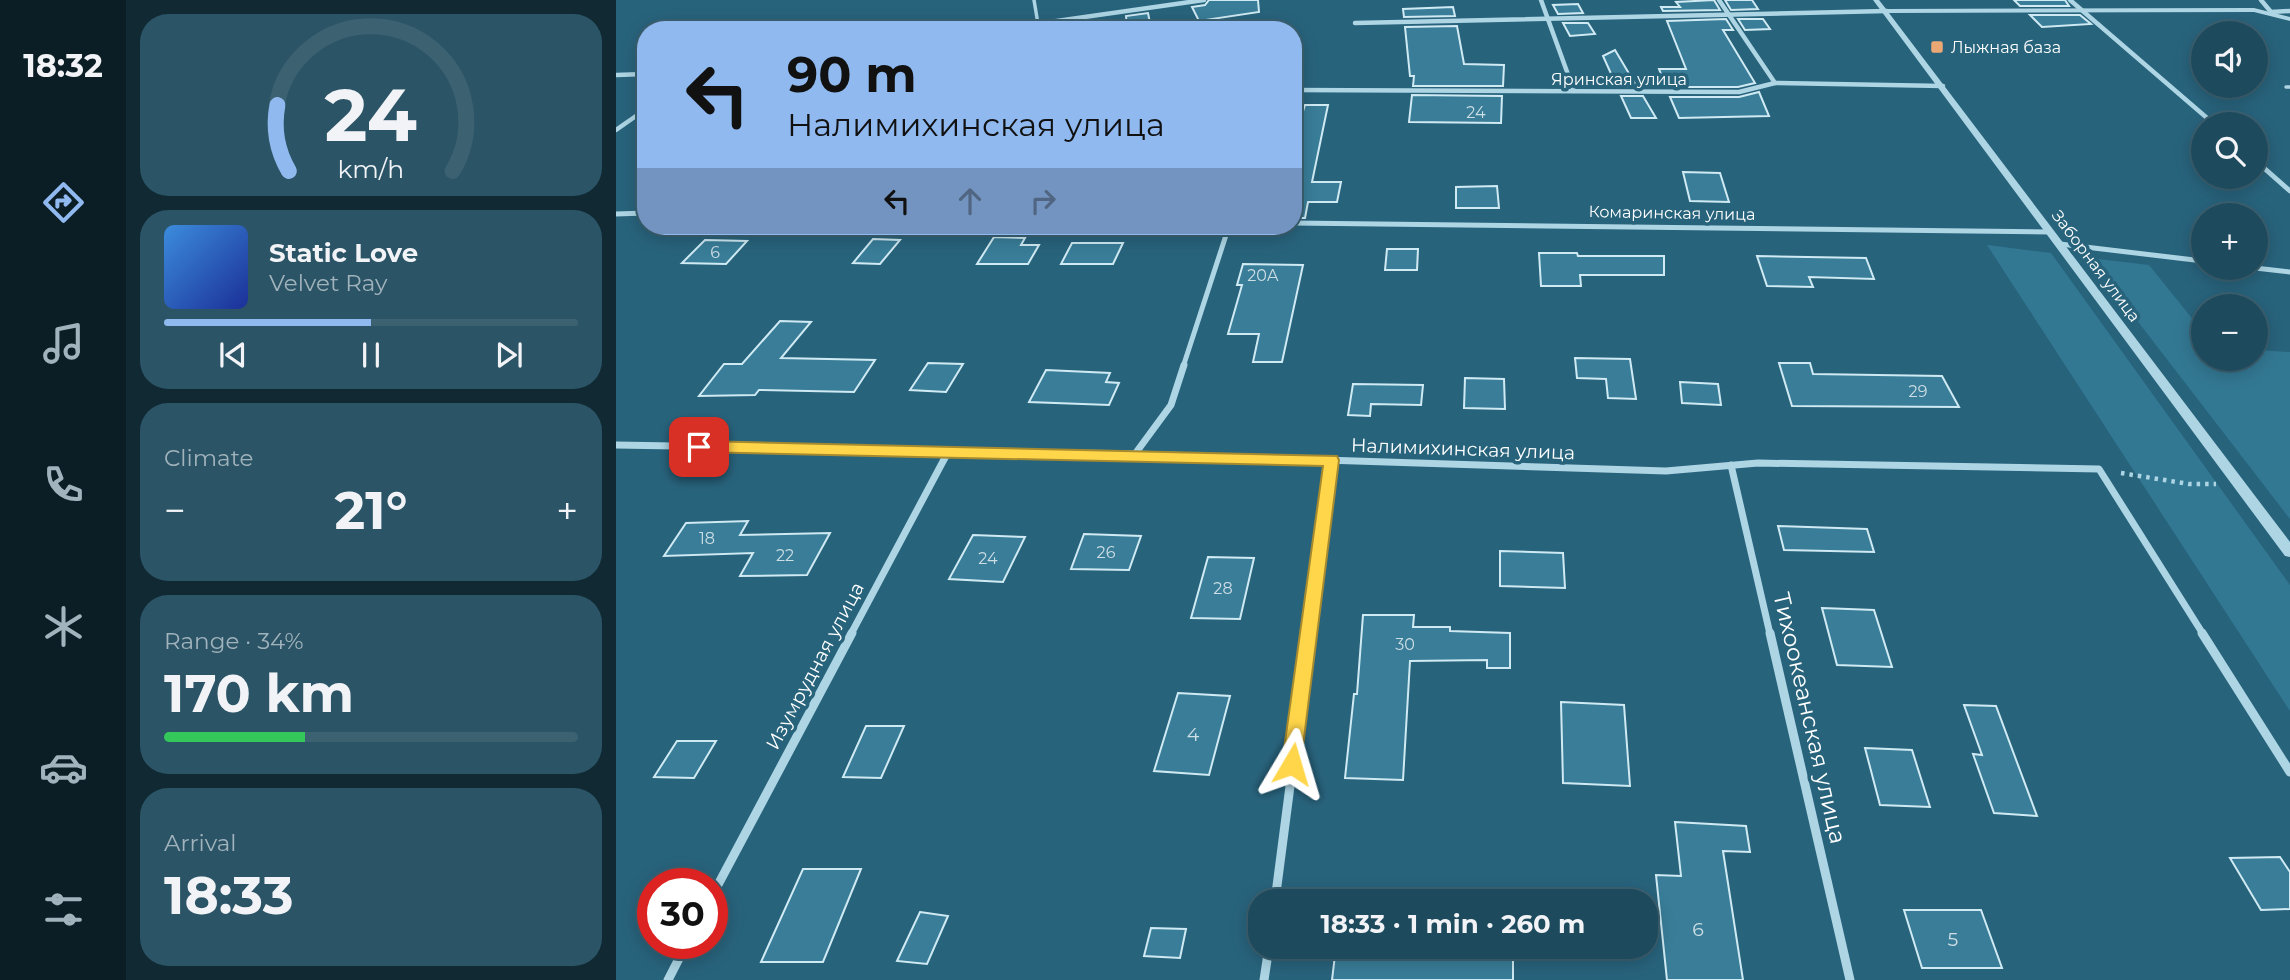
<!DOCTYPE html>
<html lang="en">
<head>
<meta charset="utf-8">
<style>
	:root { --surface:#1e4a5d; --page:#2b5466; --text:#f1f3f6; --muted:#a1b3bc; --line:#3c6272; --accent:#90b9f0 }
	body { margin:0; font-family:Montserrat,sans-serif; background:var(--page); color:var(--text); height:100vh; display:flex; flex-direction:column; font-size:26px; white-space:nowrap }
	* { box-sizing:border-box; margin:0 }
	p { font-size:23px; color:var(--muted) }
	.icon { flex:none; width:38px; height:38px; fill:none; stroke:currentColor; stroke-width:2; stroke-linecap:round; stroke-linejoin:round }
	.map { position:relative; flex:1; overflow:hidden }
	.side { display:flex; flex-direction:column; gap:14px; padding:14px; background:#102933; width:490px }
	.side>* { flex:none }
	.hud { position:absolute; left:21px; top:21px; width:665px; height:214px; border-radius:28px; box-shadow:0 4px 18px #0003,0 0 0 2px var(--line); background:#90b9f0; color:#111; overflow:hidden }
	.tools { position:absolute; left:1575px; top:21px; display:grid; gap:14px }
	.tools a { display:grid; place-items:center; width:77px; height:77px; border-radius:50%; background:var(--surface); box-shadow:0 4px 18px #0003,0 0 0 2px var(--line); font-size:35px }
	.speed { position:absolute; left:21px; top:868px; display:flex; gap:14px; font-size:35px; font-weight:700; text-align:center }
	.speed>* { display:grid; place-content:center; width:91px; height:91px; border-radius:50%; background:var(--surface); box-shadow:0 4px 18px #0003,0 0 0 2px var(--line); line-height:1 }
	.speed .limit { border:10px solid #d22; background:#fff; color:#111 }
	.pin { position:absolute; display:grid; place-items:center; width:60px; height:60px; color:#fff; margin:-30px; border-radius:14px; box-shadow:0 4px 10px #0006 }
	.me { position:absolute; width:77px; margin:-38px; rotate:7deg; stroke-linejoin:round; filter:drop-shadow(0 0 5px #0008) }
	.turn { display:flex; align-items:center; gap:24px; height:147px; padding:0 35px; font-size:32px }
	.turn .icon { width:91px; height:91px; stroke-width:2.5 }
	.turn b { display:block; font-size:49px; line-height:60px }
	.lanes { display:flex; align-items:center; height:66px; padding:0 35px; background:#0003; justify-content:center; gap:35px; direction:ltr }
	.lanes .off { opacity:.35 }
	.big { font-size:52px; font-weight:700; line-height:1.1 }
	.side .widget { flex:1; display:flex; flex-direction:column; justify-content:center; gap:10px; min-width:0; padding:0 24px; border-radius:28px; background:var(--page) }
	.side .dial { align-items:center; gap:0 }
	.dial svg { height:182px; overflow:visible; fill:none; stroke:var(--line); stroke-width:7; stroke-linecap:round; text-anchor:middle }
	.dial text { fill:var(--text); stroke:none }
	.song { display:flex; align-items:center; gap:21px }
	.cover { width:84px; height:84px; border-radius:10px; background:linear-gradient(135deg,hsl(210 70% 55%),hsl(230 70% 35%)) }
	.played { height:7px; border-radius:4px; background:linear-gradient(90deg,var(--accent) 50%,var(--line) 50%) }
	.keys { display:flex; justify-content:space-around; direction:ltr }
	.heat { display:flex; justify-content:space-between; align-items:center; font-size:38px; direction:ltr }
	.charge { height:10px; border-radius:5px; background:linear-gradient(90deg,#34c759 34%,var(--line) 0) }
	.trip { position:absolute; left:632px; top:889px; width:410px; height:70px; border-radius:28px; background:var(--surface); box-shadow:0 4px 18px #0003,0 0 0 2px var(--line); font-weight:700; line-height:70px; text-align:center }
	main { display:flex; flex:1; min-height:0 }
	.tab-bar { display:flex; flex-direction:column; width:126px; justify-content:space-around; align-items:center; background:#0c1e25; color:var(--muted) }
	.tab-bar .icon { width:49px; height:49px }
	.tab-bar .current { color:var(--accent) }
	.tab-bar b { font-size:32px; color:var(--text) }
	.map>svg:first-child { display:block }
	.green { fill:#337893 }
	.building { fill:#397d98; stroke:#cfeaf3; stroke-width:2 }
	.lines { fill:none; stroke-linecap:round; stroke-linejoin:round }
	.path { stroke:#add5e4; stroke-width:4.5; stroke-dasharray:3.5 5; stroke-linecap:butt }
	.service { stroke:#add5e4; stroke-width:3.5 }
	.minor-far3 { stroke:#add5e4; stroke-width:4.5 }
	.minor-far2 { stroke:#add5e4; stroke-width:5 }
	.minor-far1 { stroke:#add5e4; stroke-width:7 }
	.minor { stroke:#add5e4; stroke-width:9 }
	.tertiary { fill:#add5e4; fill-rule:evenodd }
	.route { fill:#ffd54a; stroke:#a68a30; stroke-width:2 }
	.poi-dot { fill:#eba874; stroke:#28637c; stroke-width:2.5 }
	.labels { text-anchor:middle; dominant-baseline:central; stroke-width:7; stroke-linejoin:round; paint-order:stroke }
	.far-poi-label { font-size:16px; fill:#fff; stroke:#28637c; text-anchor:start }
	.far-street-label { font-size:16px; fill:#fff; stroke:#28637c }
	.number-label { font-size:16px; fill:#cedee5 }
	.street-label { font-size:19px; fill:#fff; stroke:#28637c }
	.near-number-label { font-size:19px; fill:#cedee5 }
	.near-street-label { font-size:23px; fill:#fff; stroke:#28637c }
</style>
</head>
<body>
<main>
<nav class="tab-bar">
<b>18:32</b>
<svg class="icon current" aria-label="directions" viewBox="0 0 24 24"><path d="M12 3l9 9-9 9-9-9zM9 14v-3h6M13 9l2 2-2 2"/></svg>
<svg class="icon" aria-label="music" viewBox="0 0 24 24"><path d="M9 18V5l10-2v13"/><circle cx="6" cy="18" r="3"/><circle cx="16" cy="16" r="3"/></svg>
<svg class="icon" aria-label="phone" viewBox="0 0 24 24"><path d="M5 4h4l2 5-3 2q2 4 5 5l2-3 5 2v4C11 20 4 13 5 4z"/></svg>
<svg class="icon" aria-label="climate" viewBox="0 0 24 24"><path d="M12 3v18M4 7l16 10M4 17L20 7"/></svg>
<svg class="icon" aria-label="car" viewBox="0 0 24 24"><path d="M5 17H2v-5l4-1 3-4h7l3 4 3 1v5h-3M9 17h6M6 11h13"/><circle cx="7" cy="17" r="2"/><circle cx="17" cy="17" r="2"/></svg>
<svg class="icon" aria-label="filters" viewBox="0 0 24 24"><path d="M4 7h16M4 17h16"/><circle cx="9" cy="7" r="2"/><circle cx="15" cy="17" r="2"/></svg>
</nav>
<section class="side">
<div class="widget dial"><svg viewBox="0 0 100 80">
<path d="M14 69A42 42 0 1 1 86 69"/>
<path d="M14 69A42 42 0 0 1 9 40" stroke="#90b9f0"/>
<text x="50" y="56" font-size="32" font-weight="700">24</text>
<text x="50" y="72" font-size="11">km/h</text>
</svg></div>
<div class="widget">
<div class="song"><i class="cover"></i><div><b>Static Love</b><p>Velvet Ray</p></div></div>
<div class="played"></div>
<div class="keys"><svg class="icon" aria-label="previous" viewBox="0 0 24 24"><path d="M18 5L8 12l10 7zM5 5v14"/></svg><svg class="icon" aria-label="pause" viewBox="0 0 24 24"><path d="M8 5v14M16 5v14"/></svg><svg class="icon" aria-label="next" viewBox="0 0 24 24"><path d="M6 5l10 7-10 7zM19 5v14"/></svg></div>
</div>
<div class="widget"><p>Climate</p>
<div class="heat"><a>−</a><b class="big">21°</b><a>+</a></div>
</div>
<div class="widget"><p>Range · 34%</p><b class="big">170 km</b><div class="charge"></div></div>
<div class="widget"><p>Arrival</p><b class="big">18:33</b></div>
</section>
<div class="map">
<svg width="1674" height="980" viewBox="0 0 1674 980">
	<rect width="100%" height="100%" fill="#28637c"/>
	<g class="green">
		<path d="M1371,245L1435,253L1674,585V711Z"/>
		<path d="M1473,258L1533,265L1587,332V359H1640V350L1674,352V519Z"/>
	</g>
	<g class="building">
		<path d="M593,0H642L643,12L583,21L576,7L589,5Z"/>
		<path d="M1098,0L1104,10L1047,11L1045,7H1064L1060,2Z"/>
		<path d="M1109,0H1136L1142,9L1115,10Z"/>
		<path d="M1398,0H1449L1453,6H1404Z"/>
		<path d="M962,4L967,13L942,14L937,5Z"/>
		<path d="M837,7L839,16L788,17L787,9Z"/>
		<path d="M532,13L534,23L511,26L510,16Z"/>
		<path d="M1414,15H1464L1475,24L1426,27Z"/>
		<path d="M1110,19L1117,30H1107L1139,83L1122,87H1050L1043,69H1070L1051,21Z"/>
		<path d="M1122,19H1147L1154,29L1129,30Z"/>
		<path d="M947,23H972L979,34L954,36Z"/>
		<path d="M841,26L848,64L888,65L887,86H797L798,76H794L789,27Z"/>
		<path d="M999,50L1021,87H1001L987,56Z"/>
		<path d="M1143,92L1153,116L1063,118L1054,97H1123Z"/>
		<path d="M796,95L886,96L885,123L793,122Z"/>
		<path d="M1005,96H1027L1040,118H1015Z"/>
		<path d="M689,105H712L696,182H725L721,202H692L689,218H677V143Z"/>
		<path d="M1067,172L1104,173L1113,202L1074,201Z"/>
		<path d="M881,186L883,208H840V187Z"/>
		<path d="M378,237L409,238L405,245H423L412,264H361Z"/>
		<path d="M257,239L284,240L264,264L237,263Z"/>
		<path d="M89,240L131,241L110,264L66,263Z"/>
		<path d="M456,243H507L497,264H445Z"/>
		<path d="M771,249H802L801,270H769Z"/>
		<path d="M923,253H961L962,256H1048V275H964L965,286H925Z"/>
		<path d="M1141,256L1250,258L1258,279L1193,277L1197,287L1151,286Z"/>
		<path d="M627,264L687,265L666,362H637L643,334H612L626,285H621Z"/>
		<path d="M164,321L195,322L165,358L259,360L238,392L143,390L139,395L83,396L108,364H126Z"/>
		<path d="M959,358L1014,359L1020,399L992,398L990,379L961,378Z"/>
		<path d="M312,363L347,364L330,392L294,390Z"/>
		<path d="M1163,363H1194L1197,374L1326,376L1343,407L1176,406Z"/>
		<path d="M430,370L494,373L490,382L503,383L493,405L413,402Z"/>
		<path d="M849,378L888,379L889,409L848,408Z"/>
		<path d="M1064,382L1102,384L1105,405L1066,403Z"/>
		<path d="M737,384L807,385L805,405L755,404L754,416L732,415Z"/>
		<path d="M132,521L124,535L214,533L191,575L124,576L137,553L48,556L70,523Z"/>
		<path d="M1162,526L1251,529L1258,552L1168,550Z"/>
		<path d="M468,534L525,536L513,570L455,569Z"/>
		<path d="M357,535L409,537L387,582L333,579Z"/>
		<path d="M884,551L947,553L949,588L884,586Z"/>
		<path d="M592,557L638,558L624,619L575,618Z"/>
		<path d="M1206,608L1258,610L1276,667L1221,665Z"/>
		<path d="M747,615H798L797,627H834V631L894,633V668H871V660L794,661L787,780L729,778L738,694H741Z"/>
		<path d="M562,693L614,696L593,775L538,771Z"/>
		<path d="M945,702L1008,705L1014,786L947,783Z"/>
		<path d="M1348,705L1380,706L1421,816L1378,813L1357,754L1366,755Z"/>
		<path d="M250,726H288L265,778L227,777Z"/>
		<path d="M61,741H100L78,778L38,777Z"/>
		<path d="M1249,748L1296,750L1314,807L1264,805Z"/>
		<path d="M1059,822L1130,826L1134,852L1107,851L1127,980H1051L1040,875L1065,876Z"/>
		<path d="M1664,857L1674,872V909L1645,910L1614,858Z"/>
		<path d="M187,869H245L207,962H145Z"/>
		<path d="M1288,910H1365L1386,968H1306Z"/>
		<path d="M304,912L332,916L311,964L281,961Z"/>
		<path d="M535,928L570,929L564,958L528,956Z"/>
		<path d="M720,947H897V980H716Z"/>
	</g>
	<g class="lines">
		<path class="path" d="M1505,473L1573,484H1600"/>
		<g class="service">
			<path d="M418,0L422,24"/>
			<path d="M1670,87H1674"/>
		</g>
		<g class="minor-far3">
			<path d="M925,0L958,91"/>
			<path d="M1103,0L1159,83"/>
			<path d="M1454,0L1598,124"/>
			<path d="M1645,0L1655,12L1674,11"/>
			<path d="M739,23L1271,11"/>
			<path d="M377,30L588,0"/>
			<path d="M0,75L30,74"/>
			<path d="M677,90L1123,92L1159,83L1327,86"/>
			<path d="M0,130L30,109"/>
		</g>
		<g class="minor-far2">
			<path d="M1640,161L1674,191"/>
			<path d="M0,214L30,213"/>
			<path d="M677,223L1434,232"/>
			<path d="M1444,244L1587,261"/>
			<path d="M1639,268L1674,272"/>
			<path d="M567,367L613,226"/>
		</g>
		<g class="minor-far1">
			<path d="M0,445L519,454L1050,471L1142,463L1483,469L1587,634"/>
			<path d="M519,454L555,405L568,365"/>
			<path d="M1115,465L1154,634"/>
			<path d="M235,634L332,452"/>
			<path d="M693,634L716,460"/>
		</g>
		<g class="minor">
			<path d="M1154,633L1234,980"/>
			<path d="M1586,633L1674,772"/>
			<path d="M96,896L236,633"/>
			<path d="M659,901L694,633"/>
			<path d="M52,980L71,943"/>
			<path d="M648,980L653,947"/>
		</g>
		<path class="tertiary" d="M1257,0H1263L1270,9L1638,8L1674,17V21L1638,12L1273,13L1674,542V557L1669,556Z"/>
	</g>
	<path class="route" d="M83,441L721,456L723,460L684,770L676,773L669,770L666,764L707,466L83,452L75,447Z"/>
	<rect class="poi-dot" x="1314" y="40" width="14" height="14" rx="3.5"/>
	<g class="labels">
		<g class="far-poi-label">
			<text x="1335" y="47">Лыжная база</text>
		</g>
		<g class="far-street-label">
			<text x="1003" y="79">Яринская улица</text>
			<text transform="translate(1056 213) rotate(1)">Комаринская улица</text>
			<text transform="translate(1480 266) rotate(53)">Заборная улица</text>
		</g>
		<g class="number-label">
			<text x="860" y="112">24</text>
			<text x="99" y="252">6</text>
			<text x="647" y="275">20А</text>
			<text x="1302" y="391">29</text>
			<text x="91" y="538">18</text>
			<text x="490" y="552">26</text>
			<text x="169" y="555">22</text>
			<text x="372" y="558">24</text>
			<text x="607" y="588">28</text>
			<text x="789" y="644">30</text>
		</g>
		<g class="street-label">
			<text transform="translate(847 449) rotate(2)">Налимихинская улица</text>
			<text transform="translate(199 666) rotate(-62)">Изумрудная улица</text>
		</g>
		<g class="near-number-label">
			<text x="577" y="734">4</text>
			<text x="1082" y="929">6</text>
			<text x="1337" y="939">5</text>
		</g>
		<g class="near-street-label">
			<text transform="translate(1194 718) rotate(77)">Тихоокеанская улица</text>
		</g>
	</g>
</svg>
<div class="tools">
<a><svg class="icon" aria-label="sound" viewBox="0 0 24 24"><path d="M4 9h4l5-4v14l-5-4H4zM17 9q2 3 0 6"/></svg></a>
<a><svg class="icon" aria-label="search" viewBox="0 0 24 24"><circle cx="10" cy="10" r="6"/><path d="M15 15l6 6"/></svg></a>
<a>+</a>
<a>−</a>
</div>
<div class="speed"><div class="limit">30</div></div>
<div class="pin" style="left:83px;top:447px;background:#d93025"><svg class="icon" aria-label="arrive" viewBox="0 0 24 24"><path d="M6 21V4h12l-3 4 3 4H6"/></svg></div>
<svg class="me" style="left:676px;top:764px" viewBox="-20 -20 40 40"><path d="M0-17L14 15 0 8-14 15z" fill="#ffd54a" stroke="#fff" stroke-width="4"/></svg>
<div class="trip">18:33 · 1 min · 260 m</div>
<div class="hud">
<div class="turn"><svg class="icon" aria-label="left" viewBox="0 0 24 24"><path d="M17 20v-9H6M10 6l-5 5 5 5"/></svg><div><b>90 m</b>Налимихинская улица</div></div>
<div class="lanes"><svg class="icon" aria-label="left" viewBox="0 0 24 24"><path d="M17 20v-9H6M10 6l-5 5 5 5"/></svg><svg class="icon off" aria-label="ahead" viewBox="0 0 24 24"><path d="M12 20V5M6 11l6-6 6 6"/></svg><svg class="icon off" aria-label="right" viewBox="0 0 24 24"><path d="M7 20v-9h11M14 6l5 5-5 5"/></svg></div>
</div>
</div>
</main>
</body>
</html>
